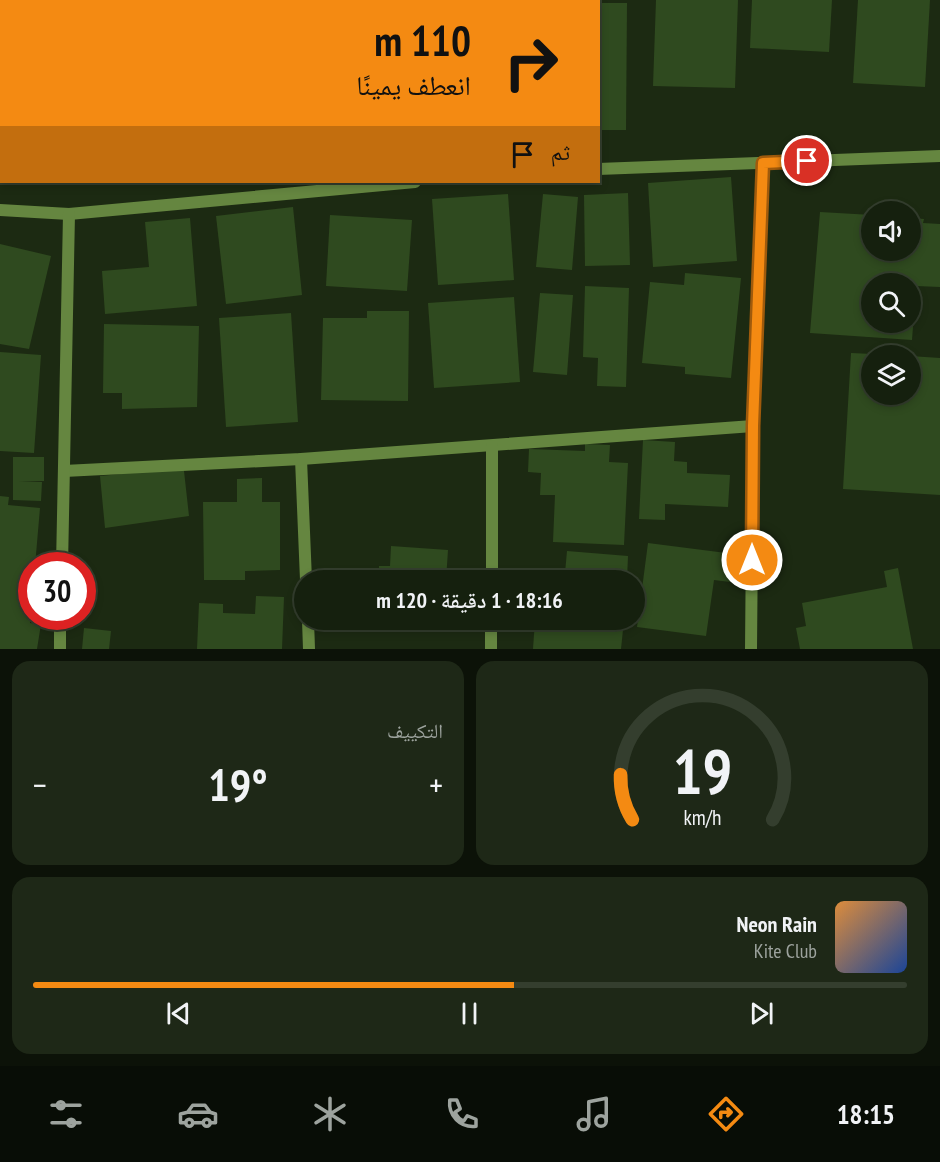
<!DOCTYPE html>
<html lang="ar">
<head>
<meta charset="utf-8">
<style>
	:root { --surface:#15200e; --page:#1e2817; --text:#f1f3f6; --muted:#9da39e; --line:#343e2e; --accent:#f48a12 }
	body { margin:0; font-family:"PT Sans Narrow","Noto Naskh Arabic",sans-serif; background:var(--page); color:var(--text); direction:rtl; height:100vh; display:flex; flex-direction:column; font-size:22px; white-space:nowrap }
	* { box-sizing:border-box; margin:0 }
	p { font-size:20px; color:var(--muted) }
	.icon { flex:none; width:33px; height:33px; fill:none; stroke:currentColor; stroke-width:2; stroke-linecap:round; stroke-linejoin:round }
	.map { position:relative; height:649px; overflow:hidden; direction:ltr }
	.side { display:flex; flex-direction:column; gap:12px; padding:12px; background:#0c1208; flex:1 }
	.side>* { flex:none }
	.top-card { position:absolute; left:0px; top:0px; width:600px; height:183px; box-shadow:0 3px 9px #0003,0 0 0 2px var(--line); direction:rtl; background:#f48a12; color:#111; overflow:hidden }
	.tools { position:absolute; left:861px; top:201px; display:grid; gap:12px }
	.tools a { display:grid; place-items:center; width:60px; height:60px; border-radius:50%; background:var(--surface); box-shadow:0 3px 9px #0003,0 0 0 2px var(--line); font-size:30px }
	.speed { position:absolute; left:18px; top:552px; display:flex; gap:12px; font-size:30px; font-weight:700; text-align:center }
	.speed>* { display:grid; place-content:center; width:78px; height:78px; border-radius:50%; background:var(--surface); box-shadow:0 3px 9px #0003,0 0 0 2px var(--line); line-height:1 }
	.speed .limit { border:9px solid #d22; background:#fff; color:#111 }
	.pin { position:absolute; display:grid; place-items:center; width:51px; height:51px; color:#fff; margin:-26px; border:3px solid #fff; border-radius:50%; box-shadow:0 2px 6px #0007 }
	.me { position:absolute; width:66px; margin:-33px; rotate:0deg; stroke-linejoin:round; filter:drop-shadow(0 0 4px #0008) }
	.turn { display:flex; align-items:center; gap:21px; height:126px; padding:0 30px; font-size:27px }
	.turn .icon { width:78px; height:78px; stroke-width:2.5 }
	.turn b { display:block; font-size:42px; line-height:51px }
	.then { display:flex; align-items:center; height:57px; padding:0 30px; background:#0003; gap:12px; font-size:22px }
	.big { font-size:45px; font-weight:600; line-height:1.1 }
	.side .card { flex:1; display:flex; flex-direction:column; justify-content:center; gap:9px; min-width:0; padding:0 21px; border-radius:18px; background:var(--page) }
	.side .dial { align-items:center; gap:0 }
	.dial svg { height:156px; overflow:visible; fill:none; stroke:var(--line); stroke-width:7; stroke-linecap:round; text-anchor:middle }
	.dial text { fill:var(--text); stroke:none }
	.song { display:flex; align-items:center; gap:18px }
	.cover { width:72px; height:72px; border-radius:9px; background:linear-gradient(135deg,hsl(30 70% 55%),hsl(220 70% 35%)) }
	.played { height:6px; border-radius:3px; background:linear-gradient(90deg,var(--accent) 55%,var(--line) 55%) }
	.keys { display:flex; justify-content:space-around; direction:ltr }
	.heat { display:flex; justify-content:space-between; align-items:center; font-size:33px; direction:ltr }
	.side .tiles { flex:1; display:grid; gap:12px; grid-template-columns:1fr 1fr }
	.card:last-child { grid-column:span 2 }
	.trip { position:absolute; left:294px; top:570px; width:351px; height:60px; border-radius:30px; background:var(--surface); box-shadow:0 3px 9px #0003,0 0 0 2px var(--line); font-weight:600; line-height:60px; text-align:center; direction:rtl }
	.tab-bar { display:flex; height:96px; justify-content:space-around; align-items:center; background:#080d06; color:var(--muted) }
	.tab-bar .icon { width:42px; height:42px }
	.tab-bar .on { color:var(--accent) }
	.tab-bar b { font-size:27px; color:var(--text) }
	.map>svg:first-child { display:block }
	.building { fill:#2f4a1f; fill-rule:evenodd }
	.lines { fill:none; stroke-linecap:round; stroke-linejoin:round }
	.street { stroke:#658640; stroke-width:12 }
	.route-casing { stroke:#9f5a0c; stroke-width:15 }
	.route { stroke:#f48a12; stroke-width:10 }
</style>
</head>
<body>
<div class="map">
<svg width="940" height="649" viewBox="0 0 940 649">
	<rect width="100%" height="100%" fill="#1c2a12"/>
	<g class="building">
		<path d="M656,0H738L735,88L653,86Z"/>
		<path d="M752,0H832L829,52L750,48Z"/>
		<path d="M858,0H930L925,87L853,83Z"/>
		<path d="M598,3H627L626,130H598Z"/>
		<path d="M731,177L737,261L653,267L648,183Z"/>
		<path d="M628,193L630,265L585,266L584,195Z"/>
		<path d="M508,194L514,280L438,285L432,199Z"/>
		<path d="M543,194L578,197L572,270L536,267Z"/>
		<path d="M293,207L302,295L226,304L216,216Z"/>
		<path d="M820,212L872,215V250H910V218L924,219L923,223L940,224V287L916,286L912,340L810,333ZM872,284H910V322H872Z"/>
		<path d="M330,215L412,220L407,291L326,286Z"/>
		<path d="M190,218L197,306L105,314L102,271L149,267L145,222Z"/>
		<path d="M0,244L51,256L29,349L0,344Z"/>
		<path d="M685,273L741,278L731,378L685,374V367L642,363L650,282L684,285Z"/>
		<path d="M585,286L629,288L626,387L597,386L598,358L583,357Z"/>
		<path d="M540,293L573,295L567,375L533,372Z"/>
		<path d="M514,297L520,382L434,388L428,303Z"/>
		<path d="M367,311H409L408,401L321,400L323,318H367Z"/>
		<path d="M291,313L298,422L226,427L219,318Z"/>
		<path d="M104,324L199,326L197,407L122,409V393H103Z"/>
		<path d="M0,352L41,355L34,453L0,451Z"/>
		<path d="M851,353L872,354V394H910V356L940,358V495L843,489Z"/>
		<path d="M643,440L675,442L674,461L687,462V473L730,475L728,507L665,504V520L639,519Z"/>
		<path d="M585,444L610,445L609,462L628,463L624,545L553,542L555,495H540L541,473L528,472L529,449L585,451Z"/>
		<path d="M13,457H44V481H19L42,482L41,501L13,500Z"/>
		<path d="M183,462L189,516L105,528L100,476L121,474V469Z"/>
		<path d="M262,478V502H280V570L245,571V580H204L203,502H237V479Z"/>
		<path d="M0,496L9,497L8,505L40,508L35,566H32L30,623L41,624L37,649H0Z"/>
		<path d="M648,543L734,554L730,582L714,580L706,636L637,627Z"/>
		<path d="M391,546L448,550L446,580H379V566H390Z"/>
		<path d="M567,551L628,556L627,580H550L551,573H565Z"/>
		<path d="M898,568L913,649H800L796,628L806,626L802,603L887,587L884,571Z"/>
		<path d="M256,596L284,597L282,649H197L199,603L223,604V613L255,614Z"/>
		<path d="M535,620H624L621,649H533Z"/>
		<path d="M84,628L111,631L109,649H82Z"/>
	</g>
	<g class="lines">
		<g class="street">
			<path d="M497,0V2"/>
			<path d="M598,169L940,156"/>
			<path d="M0,210L69,214L415,182"/>
			<path d="M301,459L306,580"/>
			<path d="M64,471L301,459L753,426"/>
			<path d="M62,566L69,214"/>
			<path d="M492,580V446"/>
			<path d="M308,620L309,649"/>
			<path d="M60,649V616"/>
			<path d="M491,649V620"/>
			<path d="M751,649L753,426L763,163"/>
		</g>
	</g>
	<g class="lines">
		<g class="route-casing">
			<path id="route" d="M752,560L753,426L763,163L807,161"/>
		</g>
		<use href="#route" class="route"/>
	</g>
</svg>
<div class="tools">
<a><svg class="icon" aria-label="sound" viewBox="0 0 24 24"><path d="M4 9h4l5-4v14l-5-4H4zM17 9q2 3 0 6"/></svg></a>
<a><svg class="icon" aria-label="search" viewBox="0 0 24 24"><circle cx="10" cy="10" r="6"/><path d="M15 15l6 6"/></svg></a>
<a><svg class="icon" aria-label="layers" viewBox="0 0 24 24"><path d="M12 4l9 5-9 5-9-5zM3 14l9 5 9-5"/></svg></a>
</div>
<div class="speed"><div class="limit">30</div></div>
<div class="pin" style="left:807px;top:161px;background:#d93025"><svg class="icon" aria-label="arrive" viewBox="0 0 24 24"><path d="M6 21V4h12l-3 4 3 4H6"/></svg></div>
<svg class="me" style="left:752px;top:560px" viewBox="-20 -20 40 40"><circle r="17" fill="#f48a12" stroke="#fff" stroke-width="3"/><path d="M0-11L8 9 0 5-8 9z" fill="#fff"/></svg>
<div class="trip">18:16 · 1 دقيقة · 120 m</div>
<div class="top-card">
<div class="turn"><svg class="icon" aria-label="right" viewBox="0 0 24 24"><path d="M7 20v-9h11M14 6l5 5-5 5"/></svg><div><b>110 m</b>انعطف يمينًا</div></div>
<div class="then">ثم<svg class="icon" aria-label="arrive" viewBox="0 0 24 24"><path d="M6 21V4h12l-3 4 3 4H6"/></svg></div>
</div>
</div>
<section class="side">
<div class="tiles">
<div class="card dial"><svg viewBox="0 0 100 80">
<path d="M14 69A42 42 0 1 1 86 69"/>
<path d="M14 69A42 42 0 0 1 8 46" stroke="#f48a12"/>
<text x="50" y="56" font-size="32" font-weight="700">19</text>
<text x="50" y="72" font-size="11">km/h</text>
</svg></div>
<div class="card"><p>التكييف</p>
<div class="heat"><a>−</a><b class="big">19°</b><a>+</a></div>
</div>
<div class="card">
<div class="song"><i class="cover"></i><div><b>Neon Rain</b><p>Kite Club</p></div></div>
<div class="played"></div>
<div class="keys"><svg class="icon" aria-label="previous" viewBox="0 0 24 24"><path d="M18 5L8 12l10 7zM5 5v14"/></svg><svg class="icon" aria-label="pause" viewBox="0 0 24 24"><path d="M8 5v14M16 5v14"/></svg><svg class="icon" aria-label="next" viewBox="0 0 24 24"><path d="M6 5l10 7-10 7zM19 5v14"/></svg></div>
</div>
</div>
</section>
<nav class="tab-bar">
<b>18:15</b>
<svg class="icon on" aria-label="directions" viewBox="0 0 24 24"><path d="M12 3l9 9-9 9-9-9zM9 14v-3h6M13 9l2 2-2 2"/></svg>
<svg class="icon" aria-label="music" viewBox="0 0 24 24"><path d="M9 18V5l10-2v13"/><circle cx="6" cy="18" r="3"/><circle cx="16" cy="16" r="3"/></svg>
<svg class="icon" aria-label="phone" viewBox="0 0 24 24"><path d="M5 4h4l2 5-3 2q2 4 5 5l2-3 5 2v4C11 20 4 13 5 4z"/></svg>
<svg class="icon" aria-label="climate" viewBox="0 0 24 24"><path d="M12 3v18M4 7l16 10M4 17L20 7"/></svg>
<svg class="icon" aria-label="car" viewBox="0 0 24 24"><path d="M5 17H2v-5l4-1 3-4h7l3 4 3 1v5h-3M9 17h6M6 11h13"/><circle cx="7" cy="17" r="2"/><circle cx="17" cy="17" r="2"/></svg>
<svg class="icon" aria-label="filters" viewBox="0 0 24 24"><path d="M4 7h16M4 17h16"/><circle cx="9" cy="7" r="2"/><circle cx="15" cy="17" r="2"/></svg>
</nav>
</body>
</html>
